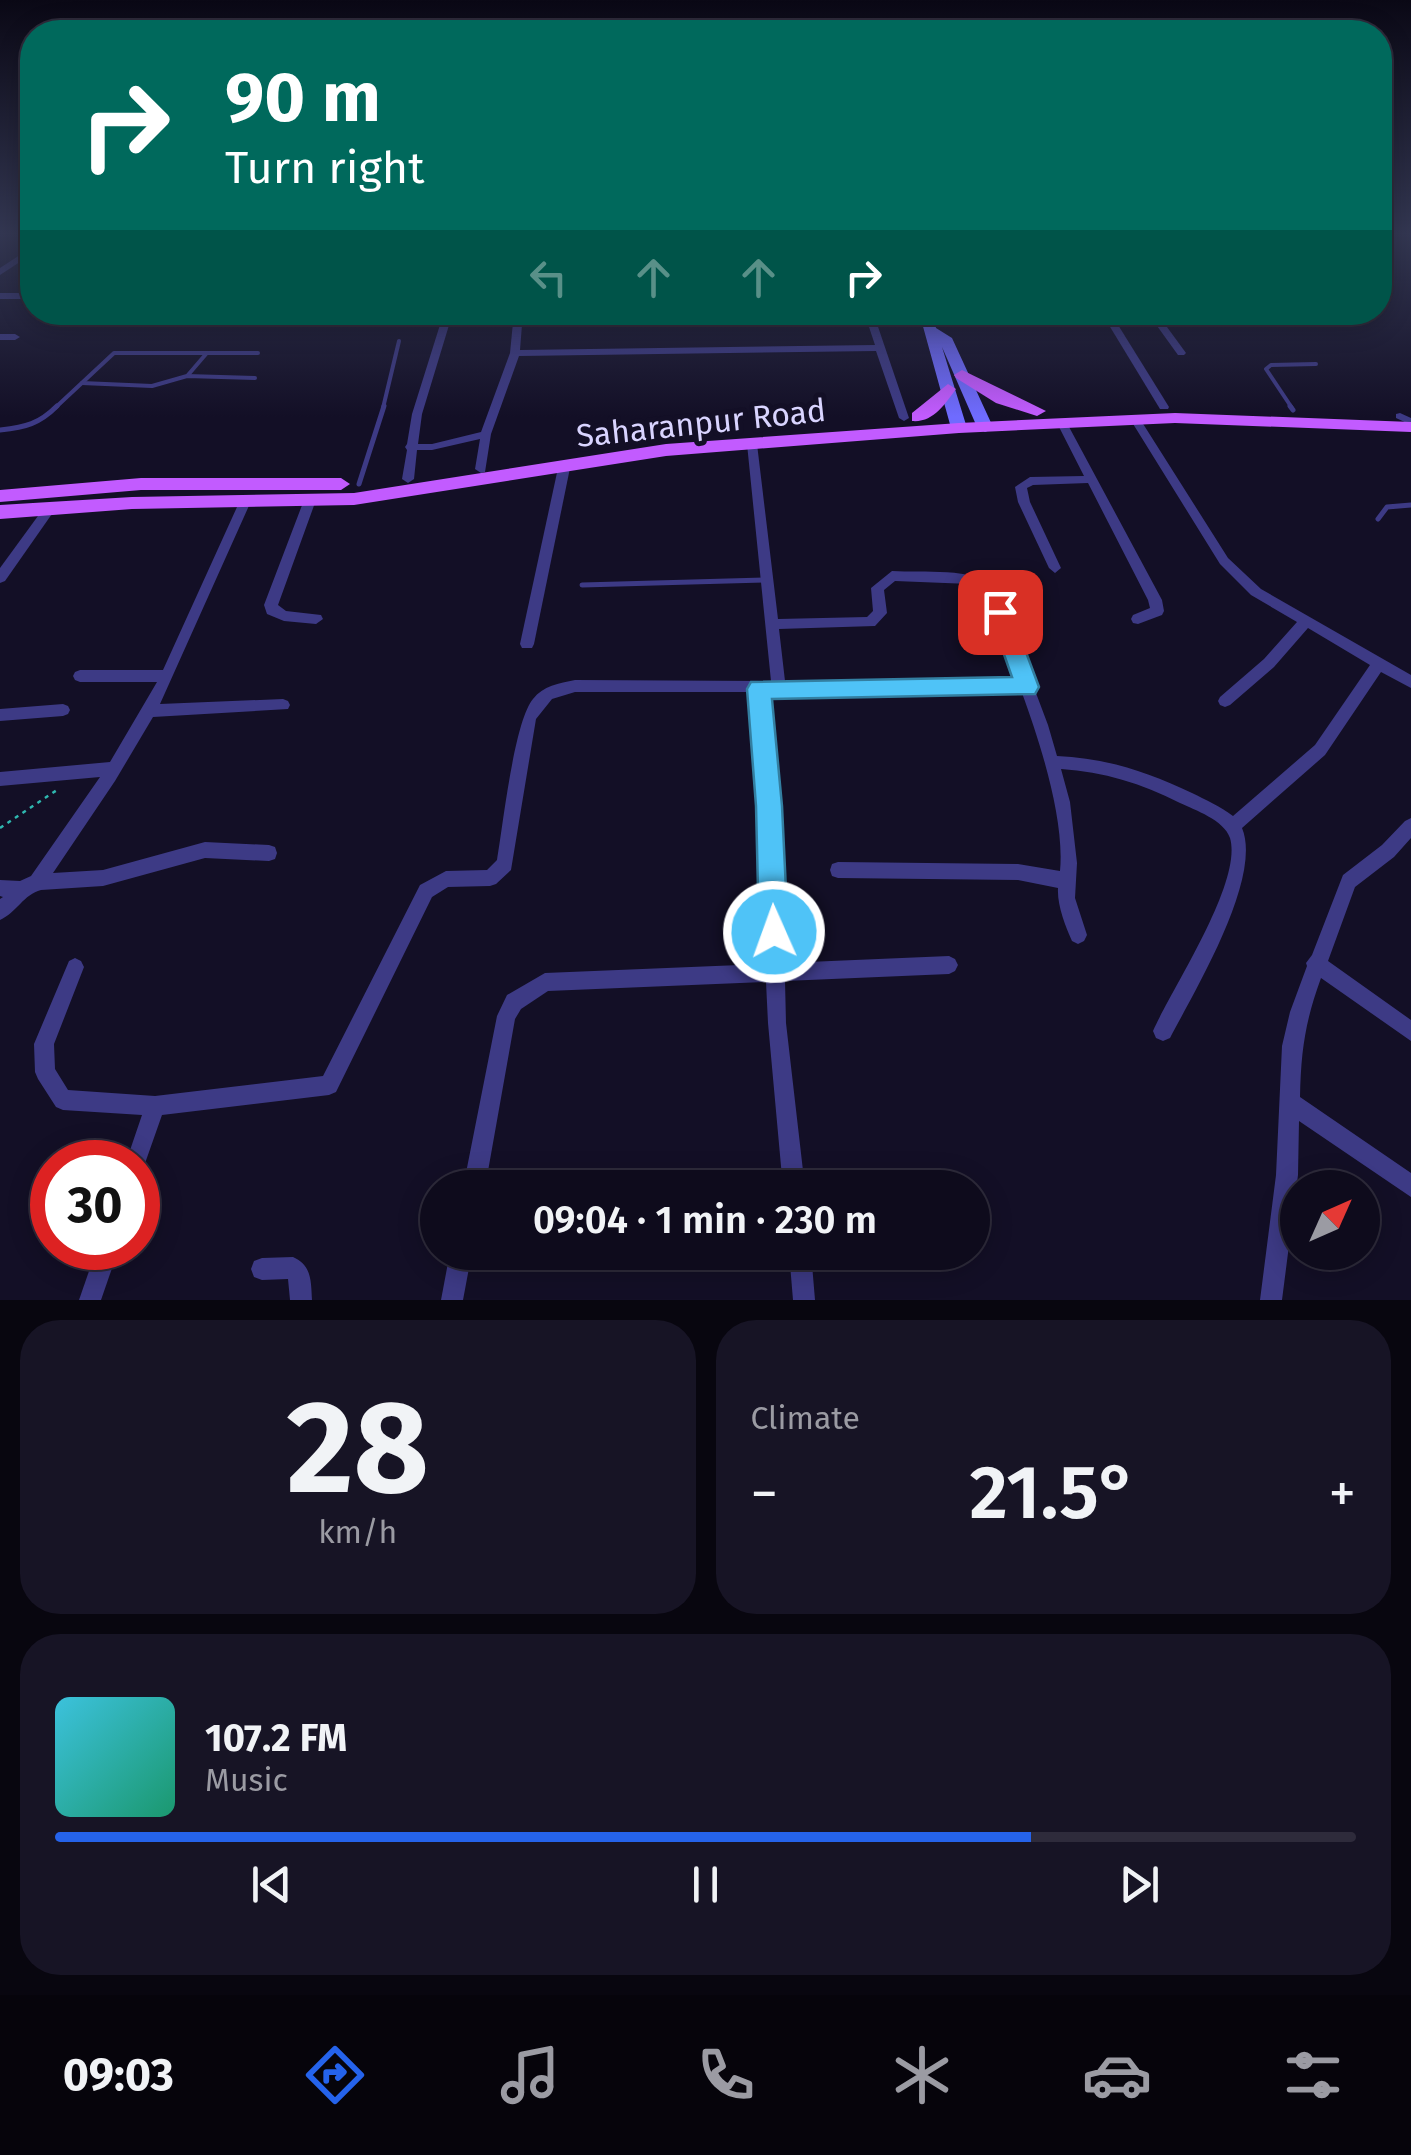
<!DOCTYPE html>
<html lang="en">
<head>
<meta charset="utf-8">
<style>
	:root { --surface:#0e0b1c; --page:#171425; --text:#f1f3f6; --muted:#9b9ba3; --line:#2e2b3b; --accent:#2563eb }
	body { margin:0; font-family:"Fira Sans",sans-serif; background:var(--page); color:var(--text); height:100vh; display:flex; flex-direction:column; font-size:38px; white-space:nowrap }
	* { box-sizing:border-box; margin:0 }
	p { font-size:32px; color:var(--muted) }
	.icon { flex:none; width:55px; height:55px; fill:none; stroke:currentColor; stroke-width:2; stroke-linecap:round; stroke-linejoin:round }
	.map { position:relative; height:1300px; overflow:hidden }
	.panel { display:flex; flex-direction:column; gap:20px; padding:20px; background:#08060f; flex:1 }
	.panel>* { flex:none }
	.guide { position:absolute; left:20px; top:20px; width:1372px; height:305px; border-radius:40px; box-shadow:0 5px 25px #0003,0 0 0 2px var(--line); background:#00695c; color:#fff; overflow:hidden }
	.needle { width:65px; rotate:45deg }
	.tools { position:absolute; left:1280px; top:1170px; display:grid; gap:20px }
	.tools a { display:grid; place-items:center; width:100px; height:100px; border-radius:50%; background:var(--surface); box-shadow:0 5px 25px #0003,0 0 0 2px var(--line); font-size:50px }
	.speed { position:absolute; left:30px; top:1140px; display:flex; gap:20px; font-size:50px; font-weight:700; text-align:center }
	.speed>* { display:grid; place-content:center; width:130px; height:130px; border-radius:50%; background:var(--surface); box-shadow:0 5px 25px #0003,0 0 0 2px var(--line); line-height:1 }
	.speed .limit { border:15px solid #d22; background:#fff; color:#111 }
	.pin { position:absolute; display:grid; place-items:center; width:85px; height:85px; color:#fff; margin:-42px; border-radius:20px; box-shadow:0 5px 15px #0006 }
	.me { position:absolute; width:110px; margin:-55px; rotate:358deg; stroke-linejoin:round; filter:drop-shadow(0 0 8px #0008) }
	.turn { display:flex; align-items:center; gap:35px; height:210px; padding:0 40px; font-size:45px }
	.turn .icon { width:130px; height:130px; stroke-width:2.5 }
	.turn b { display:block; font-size:70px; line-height:85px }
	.lanes { display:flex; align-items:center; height:95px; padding:0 40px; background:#0003; justify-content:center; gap:50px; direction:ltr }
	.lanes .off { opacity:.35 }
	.big { font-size:75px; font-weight:600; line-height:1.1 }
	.panel .tile { flex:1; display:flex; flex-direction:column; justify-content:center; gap:15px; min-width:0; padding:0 35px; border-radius:40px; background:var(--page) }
	.panel .dial { align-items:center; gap:0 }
	.dial b { font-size:130px; line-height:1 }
	.song { display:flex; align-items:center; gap:30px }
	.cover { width:120px; height:120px; border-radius:15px; background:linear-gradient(135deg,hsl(190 70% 55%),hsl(160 70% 35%)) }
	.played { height:10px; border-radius:5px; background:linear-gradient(90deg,var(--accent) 75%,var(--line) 75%) }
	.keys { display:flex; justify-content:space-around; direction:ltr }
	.heat { display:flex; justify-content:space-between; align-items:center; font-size:55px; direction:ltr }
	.panel .tiles { flex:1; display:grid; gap:20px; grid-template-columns:1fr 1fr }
	.tile:last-child { grid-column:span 2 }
	.trip { position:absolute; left:420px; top:1170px; width:570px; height:100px; border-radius:50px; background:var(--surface); box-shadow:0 5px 25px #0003,0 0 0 2px var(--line); font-weight:600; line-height:100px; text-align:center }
	.dock { display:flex; height:160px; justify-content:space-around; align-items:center; background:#06040b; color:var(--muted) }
	.dock .icon { width:70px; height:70px }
	.dock .current { color:var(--accent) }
	.dock b { font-size:45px; color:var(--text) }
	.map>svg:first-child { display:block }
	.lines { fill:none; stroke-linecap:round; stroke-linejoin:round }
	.path { stroke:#2fb8b0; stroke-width:2.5; stroke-dasharray:4 5; stroke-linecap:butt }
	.lane-far1 { stroke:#3d3a85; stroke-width:4 }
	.lane { stroke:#3d3a85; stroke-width:5 }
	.street { fill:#3d3a85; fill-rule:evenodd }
	.secondary { fill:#6f6bff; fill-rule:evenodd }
	.primary { fill:#c25bff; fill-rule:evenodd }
	.route { fill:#4fc3f7; stroke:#337fa1; stroke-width:2.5 }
	.labels { text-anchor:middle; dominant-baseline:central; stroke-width:10; stroke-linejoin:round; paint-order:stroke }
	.street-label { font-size:32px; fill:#d9d4ff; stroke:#130f26 }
</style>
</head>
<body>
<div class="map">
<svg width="1411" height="1300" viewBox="0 0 1411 1300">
	<rect width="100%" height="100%" fill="#130f26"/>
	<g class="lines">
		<path class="path" d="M0,828L57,790"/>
		<g class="lane-far1">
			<path d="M188,375L206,354"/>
			<path d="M82,383L152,386L187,376L255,378"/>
			<path d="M55,408L114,353H258"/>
			<path d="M383,408L399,341"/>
			<path d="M1292,408L1266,369L1271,365L1316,364"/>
		</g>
		<g class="lane">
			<path d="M1290,406L1293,410"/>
			<path d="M0,430C26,427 39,424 57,406"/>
			<path d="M359,484L384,406"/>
			<path d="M1378,519L1387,507L1411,505"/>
			<path d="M582,585L768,580"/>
		</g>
		<g class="street">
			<path d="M29,249H32V254L0,275V268Z"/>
			<rect x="0" y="293" width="32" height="6"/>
			<path d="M444,312H453L422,414L418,444H432L481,432L510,353L514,312H523L520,350L875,345L864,312H873L909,418L904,421L899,418L876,351L519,356L491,434L485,472L481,473L475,469L480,439L432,450H417L414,479L408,483L402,479L407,450L405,447L407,444L412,414Z"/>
			<path d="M1101,312H1110L1169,407L1168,409H1160Z"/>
			<path d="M1147,312H1156L1186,353L1184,355H1178Z"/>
			<path d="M0,334H15L20,337L15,340H0Z"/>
			<path d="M1400,413L1411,418V425L1396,418V414Z"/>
			<path d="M1135,416L1140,419L1228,558L1261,589L1411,675V688L1381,672L1325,755L1242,828C1263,878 1194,992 1170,1038L1163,1041L1156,1038L1153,1031C1172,988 1243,882 1230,838C1224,820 1195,810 1180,803C1141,783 1104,772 1061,769L1070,802L1077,863L1075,898L1087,935L1084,941L1078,944L1072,941C1065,925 1057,905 1058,888L1018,880L838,878L832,876L830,870L832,864L838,862L1018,864L1060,871C1065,820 1040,742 1022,693L766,692L777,805L784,963L949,956L955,959L958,965L955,971L949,974L785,981L786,1023L805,1188H783L768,1023L766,982L548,991L521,1009L515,1019L485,1188H463L497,1016L507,995L545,973L766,964L761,805L752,692H575L552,699L536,719L511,870L496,884L490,886L448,887L432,897L336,1092L329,1095L162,1115L143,1169L138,1172V1162H126L142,1115L63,1110L56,1107L38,1079L35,1072L34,1044L69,961L75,958L81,961L84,967L54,1044L55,1069L68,1090L155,1096L323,1076L420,885L446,871L487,870L497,860C503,825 514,722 533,699C543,686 559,683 575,680L771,681L747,444L752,441L757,444L778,619L867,617L873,611L871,588L892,571C923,573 973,567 996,587L1048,725L1057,756C1106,758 1148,772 1192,793C1206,800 1220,806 1233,816L1315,745L1370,665L1308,628L1274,667L1230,705L1225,707L1220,705L1218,701L1220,697L1264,659L1297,622L1251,595L1220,564L1130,419ZM895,581L970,584L985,590L1018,681H785L779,629L875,626L887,613L884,590Z"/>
			<path d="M1063,422L1068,425L1162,600L1164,611L1162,615L1138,624L1133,623L1131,619L1133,615L1150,608L1148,600L1088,483L1033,485L1027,488L1030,502L1061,568L1055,573L1049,568L1018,502L1015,487L1030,477L1084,476L1058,425Z"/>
			<path d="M564,464L570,468L534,644L532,648H522L520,644L558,468Z"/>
			<path d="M246,495L252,499L160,704L283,699L288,701L290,705L288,709L153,717L115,781L53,873L103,870L205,842L269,845L275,847L277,853L275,859L269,861L205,858L103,886L41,890C24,894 16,913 0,920V899L3,897L0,896V880L20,881L31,876L100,777L0,786V772L110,762L157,682H80L75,680L73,676L75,672L80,670H163L242,496Z"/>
			<path d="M310,496L316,500L278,605L286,611L321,615L323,619L316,624L284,621L267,614L264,605L304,500Z"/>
			<path d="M50,504L56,508L54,511L5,581L0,583V568L46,505Z"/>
			<path d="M63,704L68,706L70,710L68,714L63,716L0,721V709Z"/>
			<path d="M1411,818V838L1394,857L1355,887L1328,961L1411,1020V1041L1321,978C1305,1022 1301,1051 1300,1097L1411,1173V1197L1299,1121L1298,1175L1282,1300H1260L1276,1175L1282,1046L1290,1012L1307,966L1306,963L1312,955L1343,875L1382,845L1405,821Z"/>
			<path d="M97,1248H119L101,1300H79Z"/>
			<path d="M450,1252H472L463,1300H441Z"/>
			<path d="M789,1252H811L815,1300H793Z"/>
			<path d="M293,1257C312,1265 311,1282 312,1300H290L288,1279L262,1280L254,1277L251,1269L254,1261L262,1258Z"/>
		</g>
		<path class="secondary" d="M919,312H932L936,328L952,338L993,427L990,430L985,432L977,427L942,347L967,428L959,433L951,428Z"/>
		<g class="primary">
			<path d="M962,370L1046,411L1037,416L996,403L956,378L954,375Z"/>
			<path d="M948,384L956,389C945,404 933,423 912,421V413Z"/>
			<path d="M1175,413L1411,422V432L1175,423L959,433L666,456L354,505L132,509L0,519V505L132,497L354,493L666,444L959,423Z"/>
			<path d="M141,478H341L350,484L341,490H141L0,502V490Z"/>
		</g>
	</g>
	<linearGradient id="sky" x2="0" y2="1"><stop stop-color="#0a0815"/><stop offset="0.56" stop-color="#333752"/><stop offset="1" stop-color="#333752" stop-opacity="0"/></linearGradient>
	<rect width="1411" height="417" fill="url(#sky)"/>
	<path class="route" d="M1000,604L1011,612L1039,687L1035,694L772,699L782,806L788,932L784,943L774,947L763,943L759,932L756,806L747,689L751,682L1012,677L989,612Z"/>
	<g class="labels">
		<g class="street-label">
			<text transform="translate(701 423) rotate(-6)">Saharanpur Road</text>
		</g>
	</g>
</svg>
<div class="tools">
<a><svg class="needle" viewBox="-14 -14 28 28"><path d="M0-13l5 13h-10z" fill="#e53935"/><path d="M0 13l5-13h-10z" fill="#9b9ba3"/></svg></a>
</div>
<div class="speed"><div class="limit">30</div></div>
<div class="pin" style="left:1000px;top:612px;background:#d93025"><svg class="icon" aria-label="arrive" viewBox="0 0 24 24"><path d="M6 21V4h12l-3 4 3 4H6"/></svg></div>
<svg class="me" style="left:774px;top:932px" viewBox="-20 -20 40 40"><circle r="17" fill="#4fc3f7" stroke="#fff" stroke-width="3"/><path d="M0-11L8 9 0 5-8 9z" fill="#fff"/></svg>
<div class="trip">09:04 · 1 min · 230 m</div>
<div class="guide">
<div class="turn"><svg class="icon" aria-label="right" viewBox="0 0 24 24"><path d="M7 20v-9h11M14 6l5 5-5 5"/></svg><div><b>90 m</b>Turn right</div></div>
<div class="lanes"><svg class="icon off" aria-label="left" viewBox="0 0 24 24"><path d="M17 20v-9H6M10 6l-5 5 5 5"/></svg><svg class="icon off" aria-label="ahead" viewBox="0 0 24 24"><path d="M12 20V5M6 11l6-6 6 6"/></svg><svg class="icon off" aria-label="ahead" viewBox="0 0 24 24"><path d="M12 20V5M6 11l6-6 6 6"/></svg><svg class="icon" aria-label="right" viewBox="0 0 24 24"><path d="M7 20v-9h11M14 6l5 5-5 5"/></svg></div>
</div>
</div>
<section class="panel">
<div class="tiles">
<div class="tile dial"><b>28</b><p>km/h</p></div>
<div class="tile"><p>Climate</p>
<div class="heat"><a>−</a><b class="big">21.5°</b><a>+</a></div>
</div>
<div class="tile">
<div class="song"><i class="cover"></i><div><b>107.2 FM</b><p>Music</p></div></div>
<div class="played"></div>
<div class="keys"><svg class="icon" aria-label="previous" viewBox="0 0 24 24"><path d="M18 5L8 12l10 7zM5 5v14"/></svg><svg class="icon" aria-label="pause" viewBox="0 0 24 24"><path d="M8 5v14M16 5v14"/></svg><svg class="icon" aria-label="next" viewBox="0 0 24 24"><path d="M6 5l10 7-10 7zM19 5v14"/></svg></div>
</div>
</div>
</section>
<nav class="dock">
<b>09:03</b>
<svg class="icon current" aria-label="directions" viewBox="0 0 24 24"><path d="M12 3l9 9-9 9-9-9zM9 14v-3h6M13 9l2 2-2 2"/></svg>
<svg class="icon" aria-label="music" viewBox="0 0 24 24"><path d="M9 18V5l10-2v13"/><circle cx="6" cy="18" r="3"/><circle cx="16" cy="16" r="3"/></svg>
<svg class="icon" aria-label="phone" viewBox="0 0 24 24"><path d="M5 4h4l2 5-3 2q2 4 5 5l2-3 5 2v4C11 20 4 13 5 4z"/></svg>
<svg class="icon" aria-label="climate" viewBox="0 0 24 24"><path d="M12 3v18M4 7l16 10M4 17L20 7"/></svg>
<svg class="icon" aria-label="car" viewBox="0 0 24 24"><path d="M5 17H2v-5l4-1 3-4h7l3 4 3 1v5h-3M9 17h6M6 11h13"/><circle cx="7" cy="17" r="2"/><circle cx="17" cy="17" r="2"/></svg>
<svg class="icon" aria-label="filters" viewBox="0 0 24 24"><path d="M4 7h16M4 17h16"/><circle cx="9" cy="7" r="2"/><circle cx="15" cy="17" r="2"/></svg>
</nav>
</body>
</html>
